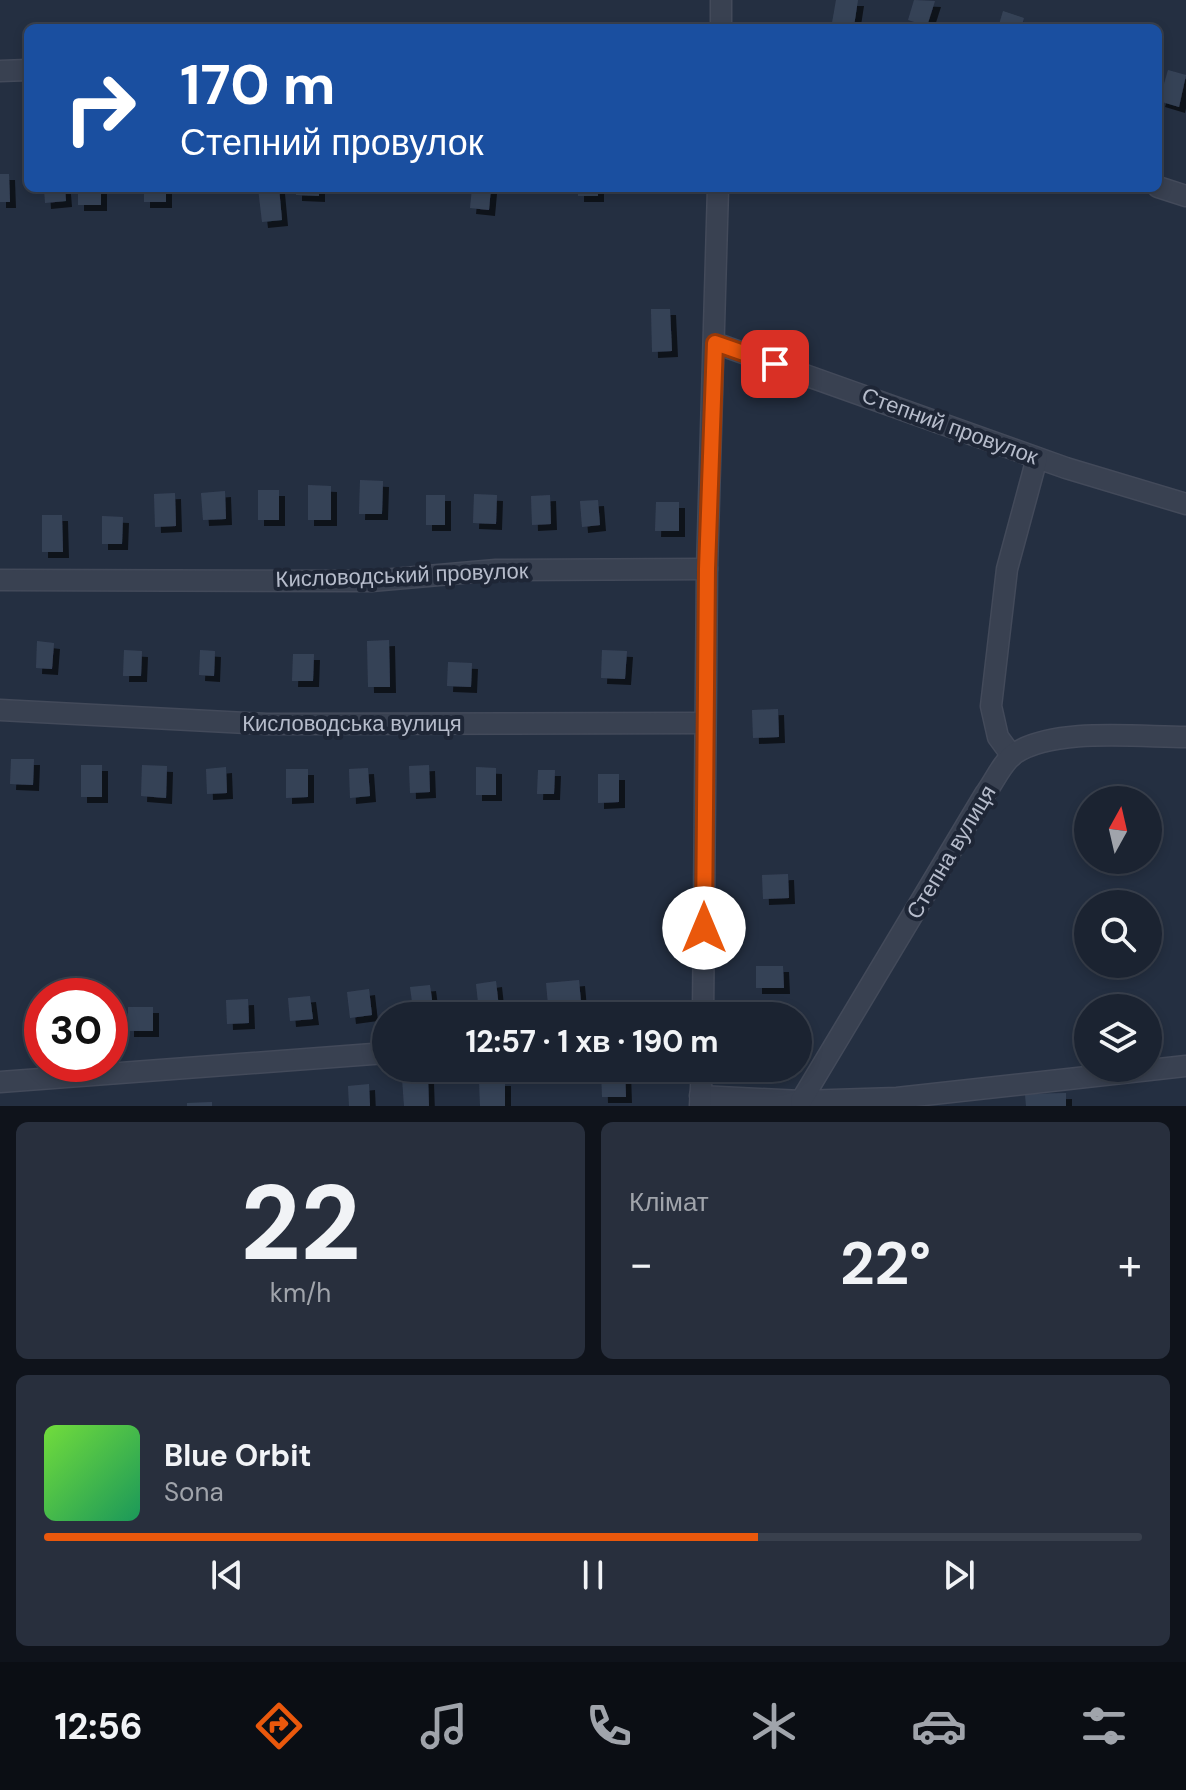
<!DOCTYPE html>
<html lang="uk">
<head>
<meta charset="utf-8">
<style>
	:root { --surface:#1b2331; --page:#282f3d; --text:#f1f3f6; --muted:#a0a4ab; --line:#39404d; --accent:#ea580c }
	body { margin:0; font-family:"DM Sans",sans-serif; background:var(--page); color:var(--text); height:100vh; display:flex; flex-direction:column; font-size:30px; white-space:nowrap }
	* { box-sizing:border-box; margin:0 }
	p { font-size:26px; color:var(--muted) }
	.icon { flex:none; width:44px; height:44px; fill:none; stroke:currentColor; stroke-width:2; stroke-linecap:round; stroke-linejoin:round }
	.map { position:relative; height:1106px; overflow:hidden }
	.details { display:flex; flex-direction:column; gap:16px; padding:16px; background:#0f131b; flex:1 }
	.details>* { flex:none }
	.banner { position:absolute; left:24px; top:24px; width:1138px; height:168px; border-radius:12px; box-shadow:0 4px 12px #0003,0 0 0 2px var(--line); background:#1a4fa0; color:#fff; overflow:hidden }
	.needle { width:52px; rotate:8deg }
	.buttons { position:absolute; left:1074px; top:786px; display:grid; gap:16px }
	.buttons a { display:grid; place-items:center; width:88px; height:88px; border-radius:50%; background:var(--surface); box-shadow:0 4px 12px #0003,0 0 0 2px var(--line); font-size:40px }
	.speed { position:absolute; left:24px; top:978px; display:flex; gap:16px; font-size:40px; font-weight:700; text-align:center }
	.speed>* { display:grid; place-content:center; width:104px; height:104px; border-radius:50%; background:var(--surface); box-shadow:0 4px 12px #0003,0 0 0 2px var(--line); line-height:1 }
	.speed .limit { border:12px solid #d22; background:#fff; color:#111 }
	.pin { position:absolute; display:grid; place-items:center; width:68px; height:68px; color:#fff; margin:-34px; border-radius:16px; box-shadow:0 4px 12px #0006 }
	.me { position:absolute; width:88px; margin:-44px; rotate:0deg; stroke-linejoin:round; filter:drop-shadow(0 0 6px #0008) }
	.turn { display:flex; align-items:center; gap:28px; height:168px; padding:0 24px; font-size:36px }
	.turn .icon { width:104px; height:104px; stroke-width:2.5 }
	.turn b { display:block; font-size:56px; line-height:68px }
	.big { font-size:60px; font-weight:700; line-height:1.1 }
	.details .widget { flex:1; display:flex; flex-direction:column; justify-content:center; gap:12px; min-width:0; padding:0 28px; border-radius:12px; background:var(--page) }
	.details .dial { align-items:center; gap:0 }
	.dial b { font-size:104px; line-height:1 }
	.song { display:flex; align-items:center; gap:24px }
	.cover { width:96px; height:96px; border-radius:12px; background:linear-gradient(135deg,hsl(100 70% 55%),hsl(150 70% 35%)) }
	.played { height:8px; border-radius:4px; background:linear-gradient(90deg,var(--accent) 65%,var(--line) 65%) }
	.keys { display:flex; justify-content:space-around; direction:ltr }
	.heat { display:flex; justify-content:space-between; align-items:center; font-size:44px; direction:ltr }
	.details .tiles { flex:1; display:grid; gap:16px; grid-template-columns:1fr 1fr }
	.widget:last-child { grid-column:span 2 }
	.trip { position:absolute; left:372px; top:1002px; width:440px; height:80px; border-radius:40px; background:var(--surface); box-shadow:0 4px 12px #0003,0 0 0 2px var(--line); font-weight:700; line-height:80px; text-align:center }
	.menu { display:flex; height:128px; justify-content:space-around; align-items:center; background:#0b0e14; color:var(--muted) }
	.menu .icon { width:56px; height:56px }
	.menu .current { color:var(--accent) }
	.menu b { font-size:36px; color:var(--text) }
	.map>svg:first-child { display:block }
	.building { fill:#364257; filter:url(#shadow) }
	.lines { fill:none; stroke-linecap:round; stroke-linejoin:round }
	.street-casing { stroke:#434a5a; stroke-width:23 }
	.street { stroke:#394151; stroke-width:20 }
	.route-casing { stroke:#983908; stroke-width:20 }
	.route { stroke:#ea580c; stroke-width:14 }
	.labels { text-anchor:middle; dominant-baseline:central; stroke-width:8; stroke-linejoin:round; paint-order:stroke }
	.street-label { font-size:22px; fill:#b6bccb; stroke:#1e2636 }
</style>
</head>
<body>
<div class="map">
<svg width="1186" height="1106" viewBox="0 0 1186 1106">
	<defs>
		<filter id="shadow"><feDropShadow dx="6" dy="6" stdDeviation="0" flood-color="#0009"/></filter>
	</defs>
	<rect width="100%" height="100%" fill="#242f41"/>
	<g class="building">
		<path d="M836,0H858L854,26L832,23Z"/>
		<path d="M914,0L935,1L927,26L908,20Z"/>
		<path d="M1003,11L1024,18L1021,28H998Z"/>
		<path d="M1168,70L1186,75L1179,107L1159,101Z"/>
		<path d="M0,174H9L10,202H0Z"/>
		<path d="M44,188H65L66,201L45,203Z"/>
		<rect x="78" y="188" width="23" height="17"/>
		<rect x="144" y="188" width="22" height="14"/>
		<path d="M258,188H279L282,220L262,222Z"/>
		<path d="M296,188H319V196L296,195Z"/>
		<path d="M472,188H491L489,210L470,208Z"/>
		<rect x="578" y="188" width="20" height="8"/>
		<path d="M651,309H670L672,351L652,352Z"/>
		<path d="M360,480L383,481L382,514H359Z"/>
		<path d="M308,485L331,486V520H308Z"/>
		<rect x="258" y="490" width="21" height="30"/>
		<path d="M225,491L226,519L203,520L201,493Z"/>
		<path d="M175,493L176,526L155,527L154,494Z"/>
		<path d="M474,494L497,495L496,524L473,523Z"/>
		<rect x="426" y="495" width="19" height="30"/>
		<path d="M550,495L551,524L532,525L531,496Z"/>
		<path d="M598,500L600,525L582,527L580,501Z"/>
		<path d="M656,502H679V531H655Z"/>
		<path d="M42,515H62L63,552H42Z"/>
		<path d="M102,516L123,517L122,544H102Z"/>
		<path d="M389,640L390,687H368L367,641Z"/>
		<path d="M37,641L54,643L52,669L36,668Z"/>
		<path d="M124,650L142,651L141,676H123Z"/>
		<path d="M200,650L215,651L214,676L199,675Z"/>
		<path d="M602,650L627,651L625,679L601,678Z"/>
		<path d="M293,654H314L313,681H292Z"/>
		<path d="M448,662L472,663L471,687L447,686Z"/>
		<path d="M778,709L779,737L753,738L752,710Z"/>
		<path d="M11,759H34L33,785L10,784Z"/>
		<rect x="81" y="765" width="21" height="32"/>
		<path d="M142,765L167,766L166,798L141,796Z"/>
		<path d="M429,765L430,792L410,793L409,766Z"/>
		<path d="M226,767L227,793L207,794L206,769Z"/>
		<path d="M476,767L496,768V795H476Z"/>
		<path d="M368,768L370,796L350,798L349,769Z"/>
		<path d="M286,769H308V797L286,798Z"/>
		<path d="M538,770H555L554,794H537Z"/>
		<path d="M598,774H619V802L598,803Z"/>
		<path d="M788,874L789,898L763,899L762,875Z"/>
		<path d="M756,966H783L784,988H756Z"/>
		<path d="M579,980L581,1002L548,1004L546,983Z"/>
		<path d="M496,981L499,1008L479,1011L476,984Z"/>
		<path d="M430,985L434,1014L414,1016L410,987Z"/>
		<path d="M369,989L372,1015L350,1018L347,992Z"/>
		<path d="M310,996L313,1019L290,1021L288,998Z"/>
		<path d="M248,999L249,1023L227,1024L226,1000Z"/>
		<rect x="128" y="1007" width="25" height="24"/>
		<path d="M601,1068H625L626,1097H602Z"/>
		<path d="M428,1077L429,1106H404L402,1078Z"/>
		<path d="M479,1080H505V1106H480Z"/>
		<path d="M369,1084L370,1106H349L348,1086Z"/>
		<path d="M1066,1093V1106H1026L1025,1094Z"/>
		<path d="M212,1102V1106H187V1103Z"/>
	</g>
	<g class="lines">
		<g class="street-casing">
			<g id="street">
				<path d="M721,28V0"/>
				<path d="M0,71L28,70"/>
				<path d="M1158,187L1186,196"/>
				<path d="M715,343L1066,468L1186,504"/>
				<path d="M0,580L371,581L496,570L707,569"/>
				<path d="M0,710L267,724L705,723"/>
				<path d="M1012,756L998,737L991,706L1007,569L1037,458"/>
				<path d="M703,1016L707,569L718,188"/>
				<path d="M0,1082L386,1053"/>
				<path d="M700,1096L801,1101L897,1098L1186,1066"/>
				<path d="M801,1101L985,794C994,782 1002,763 1014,754C1054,727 1138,737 1186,737"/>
				<path d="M700,1106L702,1068"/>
			</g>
		</g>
		<use href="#street" class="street"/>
	</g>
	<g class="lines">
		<g class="route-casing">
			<path id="route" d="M704,928L707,569L715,343L775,364"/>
		</g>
		<use href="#route" class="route"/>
	</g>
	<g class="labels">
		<g class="street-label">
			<text transform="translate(950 426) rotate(20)">Степний провулок</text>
			<text transform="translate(402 575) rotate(-2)">Кисловодський провулок</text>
			<text x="352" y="723">Кисловодська вулиця</text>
			<text transform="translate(951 852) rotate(-59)">Степна вулиця</text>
		</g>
	</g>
</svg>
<div class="buttons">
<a><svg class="needle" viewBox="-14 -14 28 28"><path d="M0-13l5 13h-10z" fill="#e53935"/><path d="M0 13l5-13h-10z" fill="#a0a4ab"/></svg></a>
<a><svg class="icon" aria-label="search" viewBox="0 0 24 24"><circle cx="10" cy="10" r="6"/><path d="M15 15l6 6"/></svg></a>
<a><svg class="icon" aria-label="layers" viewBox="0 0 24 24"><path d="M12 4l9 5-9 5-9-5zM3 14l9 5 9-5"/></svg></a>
</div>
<div class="speed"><div class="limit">30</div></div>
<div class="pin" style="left:775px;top:364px;background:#d93025"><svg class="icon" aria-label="arrive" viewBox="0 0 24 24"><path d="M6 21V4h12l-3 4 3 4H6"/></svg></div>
<svg class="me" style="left:704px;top:928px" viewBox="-20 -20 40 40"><circle r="19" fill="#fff"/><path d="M0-13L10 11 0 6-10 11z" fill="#ea580c"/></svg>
<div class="trip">12:57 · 1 хв · 190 m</div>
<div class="banner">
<div class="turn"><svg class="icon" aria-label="right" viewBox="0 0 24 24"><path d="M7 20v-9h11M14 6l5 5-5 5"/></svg><div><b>170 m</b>Степний провулок</div></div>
</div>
</div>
<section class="details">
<div class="tiles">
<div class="widget dial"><b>22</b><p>km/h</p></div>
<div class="widget"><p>Клімат</p>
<div class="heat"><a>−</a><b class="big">22°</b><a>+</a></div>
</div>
<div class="widget">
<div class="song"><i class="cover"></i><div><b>Blue Orbit</b><p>Sona</p></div></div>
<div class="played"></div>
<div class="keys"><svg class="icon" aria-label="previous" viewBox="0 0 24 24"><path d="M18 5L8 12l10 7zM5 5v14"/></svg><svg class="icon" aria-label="pause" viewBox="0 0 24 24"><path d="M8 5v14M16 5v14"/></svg><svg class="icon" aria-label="next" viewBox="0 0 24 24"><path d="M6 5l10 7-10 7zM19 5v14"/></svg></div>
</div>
</div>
</section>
<nav class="menu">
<b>12:56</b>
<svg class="icon current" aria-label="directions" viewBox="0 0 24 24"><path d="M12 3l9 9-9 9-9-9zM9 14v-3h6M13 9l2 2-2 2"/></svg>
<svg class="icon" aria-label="music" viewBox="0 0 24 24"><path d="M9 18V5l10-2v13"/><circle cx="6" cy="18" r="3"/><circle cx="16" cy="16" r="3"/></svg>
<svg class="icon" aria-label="phone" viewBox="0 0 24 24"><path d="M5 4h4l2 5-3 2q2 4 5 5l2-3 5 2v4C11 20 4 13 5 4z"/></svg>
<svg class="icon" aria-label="climate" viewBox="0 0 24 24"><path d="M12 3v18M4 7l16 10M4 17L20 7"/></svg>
<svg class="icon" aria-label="car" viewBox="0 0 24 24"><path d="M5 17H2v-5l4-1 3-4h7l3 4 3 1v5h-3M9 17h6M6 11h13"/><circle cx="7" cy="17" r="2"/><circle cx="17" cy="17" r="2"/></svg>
<svg class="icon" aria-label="filters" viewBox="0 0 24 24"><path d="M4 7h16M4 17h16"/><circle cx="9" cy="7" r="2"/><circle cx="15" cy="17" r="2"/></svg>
</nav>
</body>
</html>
